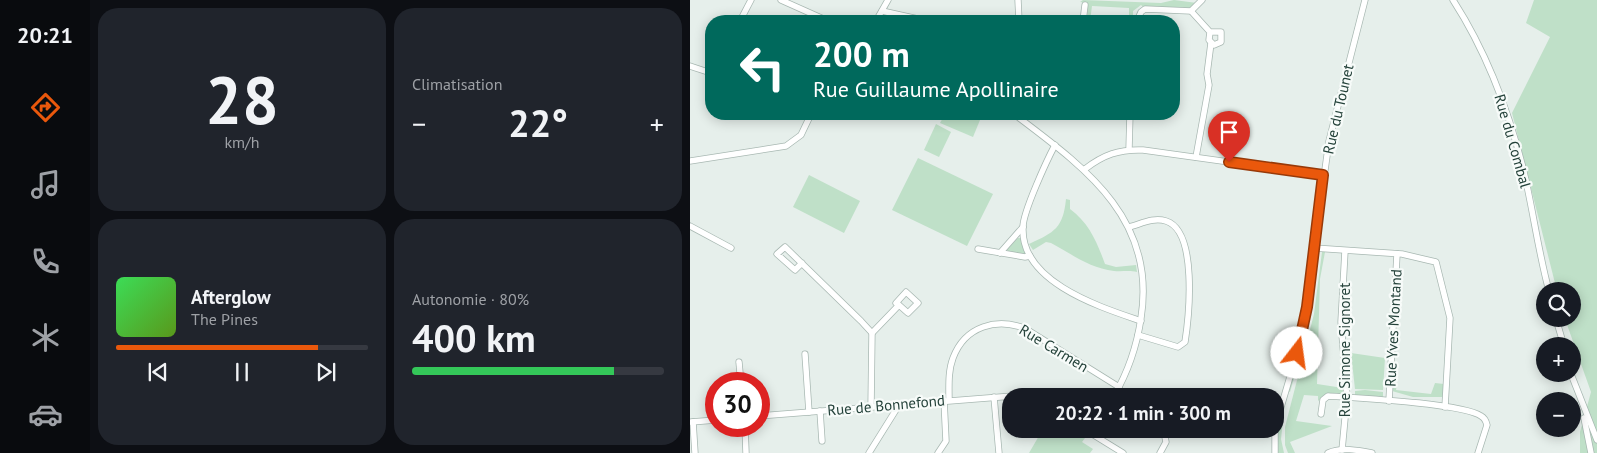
<!DOCTYPE html>
<html lang="fr">
<head>
<meta charset="utf-8">
<style>
	:root { --surface:#171b24; --page:#20242c; --text:#f1f3f6; --muted:#9ea1a6; --line:#363941; --accent:#ea580c }
	body { margin:0; font-family:"PT Sans",sans-serif; background:var(--page); color:var(--text); height:100vh; display:flex; flex-direction:column; font-size:19px; white-space:nowrap }
	* { box-sizing:border-box; margin:0 }
	p { font-size:16px; color:var(--muted) }
	.icon { flex:none; width:28px; height:28px; fill:none; stroke:currentColor; stroke-width:2; stroke-linecap:round; stroke-linejoin:round }
	.map { position:relative; flex:1; overflow:hidden }
	.panel { display:flex; flex-direction:column; gap:8px; padding:8px; background:#0d0f14; width:600px }
	.panel>* { flex:none }
	.banner { position:absolute; left:15px; top:15px; width:475px; height:105px; border-radius:20px; box-shadow:0 2px 12px #0003; background:#00695c; color:#fff; overflow:hidden }
	.fabs { position:absolute; left:846px; top:282px; display:grid; gap:10px }
	.fabs a { display:grid; place-items:center; width:45px; height:45px; border-radius:50%; background:var(--surface); box-shadow:0 2px 12px #0003; font-size:25px }
	.speed { position:absolute; left:15px; top:372px; display:flex; gap:10px; font-size:25px; font-weight:700; text-align:center }
	.speed>* { display:grid; place-content:center; width:65px; height:65px; border-radius:50%; background:var(--surface); box-shadow:0 2px 12px #0003; line-height:1 }
	.speed .limit { border:8px solid #d22; background:#fff; color:#111 }
	.pin { position:absolute; display:grid; place-items:center; width:42px; height:42px; color:#fff; margin:-51px -21px; border-radius:50% 50% 50% 0; rotate:-45deg; box-shadow:0 0 5px #0007 }
	.pin .icon { rotate:45deg }
	.me { position:absolute; width:55px; margin:-28px; rotate:15deg; stroke-linejoin:round; filter:drop-shadow(0 0 4px #0008) }
	.turn { display:flex; align-items:center; gap:18px; height:105px; padding:0 25px; font-size:22px }
	.turn .icon { width:65px; height:65px; stroke-width:2.5 }
	.turn b { display:block; font-size:35px; line-height:42px }
	.big { font-size:38px; font-weight:600; line-height:1.1 }
	.panel .tile { flex:1; display:flex; flex-direction:column; justify-content:center; gap:8px; min-width:0; padding:0 18px; border-radius:20px; background:var(--page) }
	.panel .dial { align-items:center; gap:0 }
	.dial b { font-size:65px; line-height:1 }
	.song { display:flex; align-items:center; gap:15px }
	.cover { width:60px; height:60px; border-radius:8px; background:linear-gradient(135deg,hsl(130 70% 55%),hsl(90 70% 35%)) }
	.played { height:5px; border-radius:2px; background:linear-gradient(90deg,var(--accent) 80%,var(--line) 80%) }
	.keys { display:flex; justify-content:space-around; direction:ltr }
	.heat { display:flex; justify-content:space-between; align-items:center; font-size:28px; direction:ltr }
	.charge { height:8px; border-radius:4px; background:linear-gradient(90deg,#34c759 80%,var(--line) 0) }
	.panel .tiles { flex:1; display:grid; gap:8px; grid-template-columns:repeat(2,1fr) }
	.trip { position:absolute; left:312px; top:388px; width:282px; height:50px; border-radius:20px; background:var(--surface); box-shadow:0 2px 12px #0003; font-weight:600; line-height:50px; text-align:center }
	main { display:flex; flex:1; min-height:0 }
	.menu { display:flex; flex-direction:column; width:90px; justify-content:space-around; align-items:center; background:#090b0e; color:var(--muted) }
	.menu .icon { width:35px; height:35px }
	.menu .current { color:var(--accent) }
	.menu b { font-size:22px; color:var(--text) }
	.map>svg:first-child { display:block }
	.green { fill:#bfe0c8 }
	.lines { fill:none; stroke-linecap:round; stroke-linejoin:round }
	.minor-casing { stroke:#a8b8b2; stroke-width:7 }
	.minor { stroke:#fff; stroke-width:5.5 }
	.route-casing { stroke:#983908; stroke-width:12 }
	.route { stroke:#ea580c; stroke-width:9 }
	.labels { text-anchor:middle; dominant-baseline:central; stroke-width:4.5; stroke-linejoin:round; paint-order:stroke }
	.street-label { font-size:15px; fill:#24423a; stroke:#f7fbf9 }
</style>
</head>
<body>
<main>
<nav class="menu">
<b>20:21</b>
<svg class="icon current" aria-label="directions" viewBox="0 0 24 24"><path d="M12 3l9 9-9 9-9-9zM9 14v-3h6M13 9l2 2-2 2"/></svg>
<svg class="icon" aria-label="music" viewBox="0 0 24 24"><path d="M9 18V5l10-2v13"/><circle cx="6" cy="18" r="3"/><circle cx="16" cy="16" r="3"/></svg>
<svg class="icon" aria-label="phone" viewBox="0 0 24 24"><path d="M5 4h4l2 5-3 2q2 4 5 5l2-3 5 2v4C11 20 4 13 5 4z"/></svg>
<svg class="icon" aria-label="climate" viewBox="0 0 24 24"><path d="M12 3v18M4 7l16 10M4 17L20 7"/></svg>
<svg class="icon" aria-label="car" viewBox="0 0 24 24"><path d="M5 17H2v-5l4-1 3-4h7l3 4 3 1v5h-3M9 17h6M6 11h13"/><circle cx="7" cy="17" r="2"/><circle cx="17" cy="17" r="2"/></svg>
</nav>
<section class="panel">
<div class="tiles">
<div class="tile dial"><b>28</b><p>km/h</p></div>
<div class="tile"><p>Climatisation</p>
<div class="heat"><a>−</a><b class="big">22°</b><a>+</a></div>
</div>
<div class="tile">
<div class="song"><i class="cover"></i><div><b>Afterglow</b><p>The Pines</p></div></div>
<div class="played"></div>
<div class="keys"><svg class="icon" aria-label="previous" viewBox="0 0 24 24"><path d="M18 5L8 12l10 7zM5 5v14"/></svg><svg class="icon" aria-label="pause" viewBox="0 0 24 24"><path d="M8 5v14M16 5v14"/></svg><svg class="icon" aria-label="next" viewBox="0 0 24 24"><path d="M6 5l10 7-10 7zM19 5v14"/></svg></div>
</div>
<div class="tile"><p>Autonomie · 80%</p><b class="big">400 km</b><div class="charge"></div></div>
</div>
</section>
<div class="map">
<svg width="907" height="453" viewBox="0 0 907 453">
	<rect width="100%" height="100%" fill="#e6efeb"/>
	<g class="green">
		<path d="M393,0L471,3L484,0L507,3L497,9L459,6L454,8L451,5L443,11V20L439,21V8L402,6L400,21H397L398,3L390,2Z"/>
		<path d="M844,0H907V453H890V432L901,392L875,319H882V291H867L822,113L860,37L836,23Z"/>
		<path d="M255,114H275L290,120L283,137L250,123Z"/>
		<path d="M246,124L261,132L249,157L234,150Z"/>
		<path d="M228,158L303,194L277,246L202,210Z"/>
		<path d="M119,175L170,201L154,233L103,207Z"/>
		<path d="M376,199L380,200V209C399,223 407,242 415,264L426,267L446,265L447,272C439,270 432,272 424,271C399,268 382,254 361,243L356,242L343,250L339,244C365,232 373,228 376,199Z"/>
		<path d="M328,238H331L336,253L335,255L318,252L317,249Z"/>
		<path d="M628,251L618,330L600,392L598,391L612,342Z"/>
		<path d="M632,252H635L630,279L627,384L653,388L654,395L636,394L628,401V396L614,395L606,421L642,426L600,442L605,453H598L595,445V427L624,314Z"/>
		<path d="M661,353L695,358L693,390L665,389Z"/>
		<path d="M704,383L707,384L706,390L741,394L745,383L754,384V397H723L702,391Z"/>
		<path d="M675,390L693,392V399L665,396V391Z"/>
		<path d="M593,410L594,411L591,439L594,453H588L587,429Z"/>
		<path d="M353,429H381L395,438L392,442L403,449L400,453H339Z"/>
	</g>
	<g class="lines">
		<g class="minor-casing">
			<g id="minor">
				<path d="M91,0L138,21"/>
				<path d="M328,0L329,21"/>
				<path d="M763,0C796,51 818,109 833,168C843,209 848,251 859,291"/>
				<path d="M192,11L237,21"/>
				<path d="M501,11L520,32L519,40L524,45L531,42V32H520"/>
				<path d="M50,21L61,0"/>
				<path d="M186,21L198,0"/>
				<path d="M393,21L395,5"/>
				<path d="M447,21L451,12L455,9L501,11L512,0"/>
				<path d="M0,66L21,73"/>
				<path d="M324,114C394,167 467,218 451,318C447,345 438,372 424,396"/>
				<path d="M365,145C357,160 333,212 333,227C330,282 410,307 451,321"/>
				<path d="M439,149L440,114"/>
				<path d="M506,157L519,85L517,74L521,43"/>
				<path d="M0,161L96,146L111,135L121,114"/>
				<path d="M395,169C413,155 429,149 453,150L633,175"/>
				<path d="M0,226L41,248"/>
				<path d="M439,227C451,224 463,217 476,221C508,231 499,316 495,342L488,347L448,335"/>
				<path d="M624,248L712,254L746,262L760,318L755,407"/>
				<path d="M288,249L335,257L340,256"/>
				<path d="M310,253L333,227"/>
				<path d="M112,263L105,270L87,254L95,247L171,321L182,333L181,407"/>
				<path d="M866,319L874,346"/>
				<path d="M182,333L209,305L218,313L228,303L216,292L206,303L209,305"/>
				<path d="M115,354L119,412"/>
				<path d="M49,362L51,384"/>
				<path d="M881,374L907,440"/>
				<path d="M304,397L309,453"/>
				<path d="M259,400C259,386 258,371 263,358C275,326 307,317 336,329L429,387"/>
				<path d="M699,401L707,254"/>
				<path d="M130,411L132,441"/>
				<path d="M631,414L633,400L638,396C666,398 771,403 791,416C795,418 796,421 797,425L788,453"/>
				<path d="M69,416L323,396"/>
				<path d="M894,418L901,453"/>
				<path d="M1,422L26,420"/>
				<path d="M3,422L5,453"/>
				<path d="M586,424L612,336L639,141L675,0"/>
				<path d="M55,426L56,453"/>
				<path d="M394,429L433,453"/>
				<path d="M652,450L657,397L651,322L655,251"/>
				<path d="M179,453L209,405"/>
				<path d="M248,453L256,441L254,400"/>
				<path d="M470,453L476,442L474,432"/>
				<path d="M585,453V429"/>
				<path d="M638,453C651,447 668,450 682,453"/>
			</g>
		</g>
		<use href="#minor" class="minor"/>
	</g>
	<g class="lines">
		<g class="route-casing">
			<path id="route" d="M539,162L633,175L617,307L607,353"/>
		</g>
		<use href="#route" class="route"/>
	</g>
	<g class="labels">
		<g class="street-label">
			<text transform="translate(648 109) rotate(-77)">Rue du Tounet</text>
			<text transform="translate(823 141) rotate(74)">Rue du Combal</text>
			<text transform="translate(703 328) rotate(-87)">Rue Yves Montand</text>
			<text transform="translate(364 348) rotate(31)">Rue Carmen</text>
			<text transform="translate(654 350) rotate(-90)">Rue Simone Signoret</text>
			<text transform="translate(196 405) rotate(-5)">Rue de Bonnefond</text>
		</g>
	</g>
</svg>
<div class="fabs">
<a><svg class="icon" aria-label="search" viewBox="0 0 24 24"><circle cx="10" cy="10" r="6"/><path d="M15 15l6 6"/></svg></a>
<a>+</a>
<a>−</a>
</div>
<div class="speed"><div class="limit">30</div></div>
<div class="pin" style="left:539px;top:162px;background:#d93025"><svg class="icon" aria-label="arrive" viewBox="0 0 24 24"><path d="M6 21V4h12l-3 4 3 4H6"/></svg></div>
<svg class="me" style="left:607px;top:353px" viewBox="-20 -20 40 40"><circle r="19" fill="#fff"/><path d="M0-13L10 11 0 6-10 11z" fill="#ea580c"/></svg>
<div class="trip">20:22 · 1 min · 300 m</div>
<div class="banner">
<div class="turn"><svg class="icon" aria-label="left" viewBox="0 0 24 24"><path d="M17 20v-9H6M10 6l-5 5 5 5"/></svg><div><b>200 m</b>Rue Guillaume Apollinaire</div></div>
</div>
</div>
</main>
</body>
</html>
